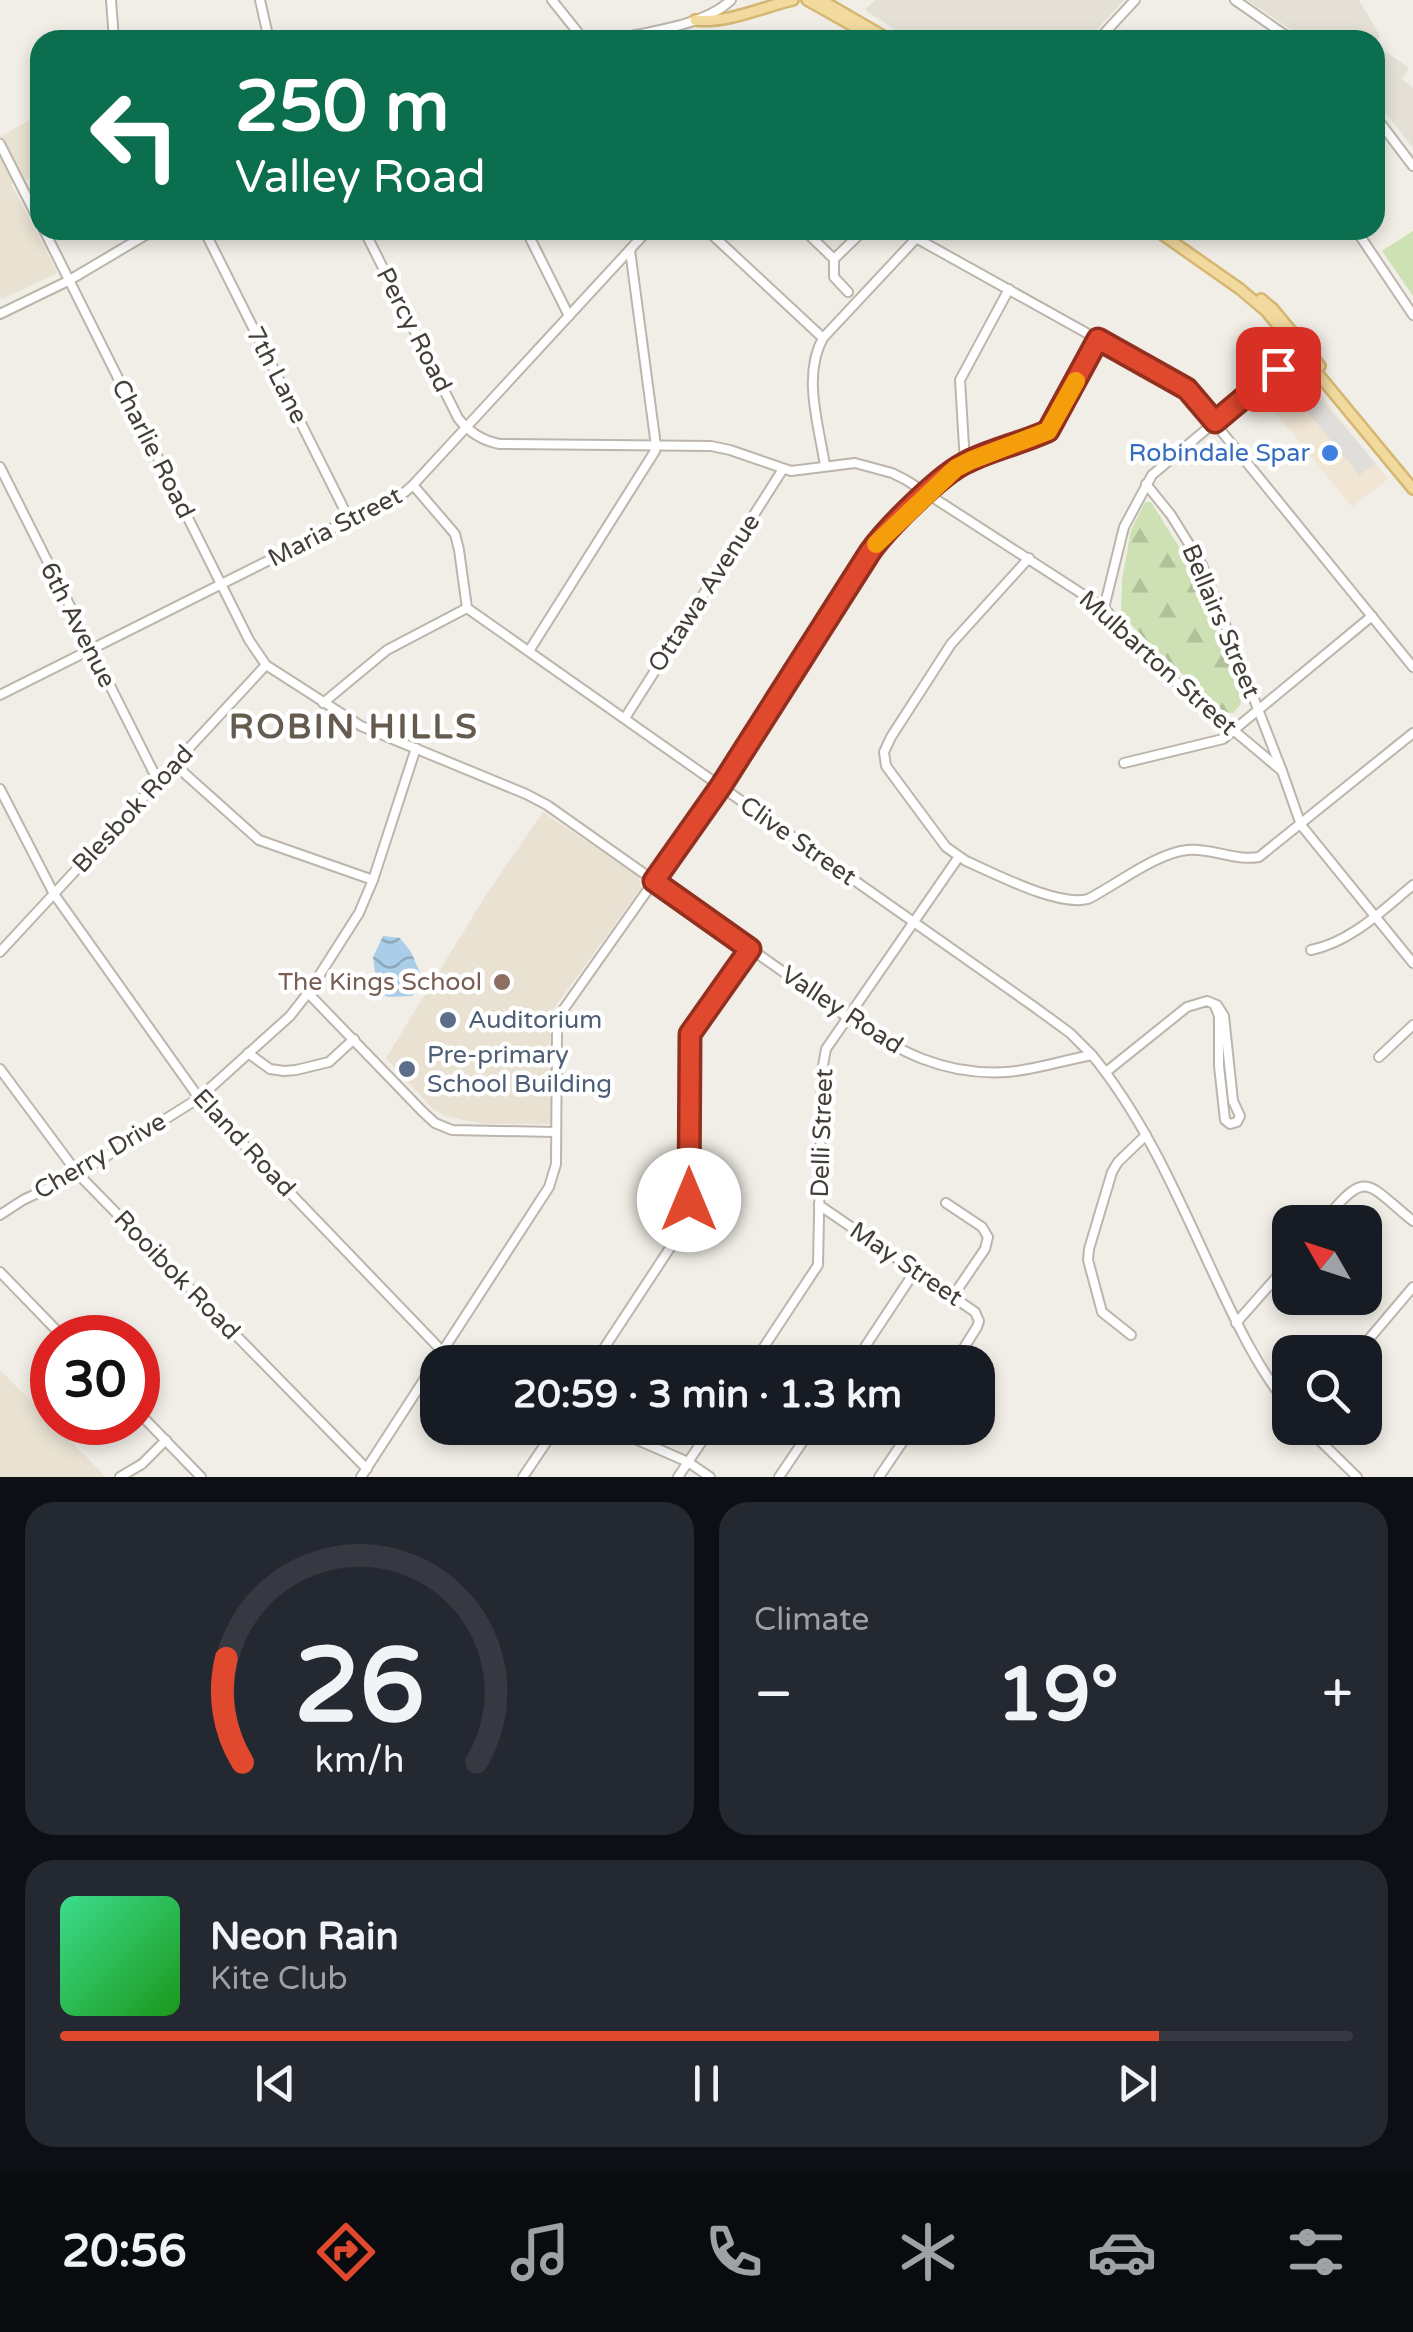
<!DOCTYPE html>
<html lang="en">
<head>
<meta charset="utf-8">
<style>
	:root { --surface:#171b24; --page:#242831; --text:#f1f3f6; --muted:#9ea1a6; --line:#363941; --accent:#e1492e }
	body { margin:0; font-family:"Varela Round",sans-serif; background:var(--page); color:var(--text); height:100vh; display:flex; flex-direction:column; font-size:38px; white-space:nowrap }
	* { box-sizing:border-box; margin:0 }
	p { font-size:32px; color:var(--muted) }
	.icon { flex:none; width:55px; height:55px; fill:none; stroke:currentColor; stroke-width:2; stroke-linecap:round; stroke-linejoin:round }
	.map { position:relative; height:1477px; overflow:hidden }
	.details { display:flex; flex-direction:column; gap:25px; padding:25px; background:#0d0f14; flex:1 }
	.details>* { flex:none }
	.hud { position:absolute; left:30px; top:30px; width:1355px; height:210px; border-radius:30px; box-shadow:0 5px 15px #0003; background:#0b6e4f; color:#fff; overflow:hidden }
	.needle { width:65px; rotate:309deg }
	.tools { position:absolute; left:1272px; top:1205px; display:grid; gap:20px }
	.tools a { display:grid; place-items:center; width:110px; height:110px; border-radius:20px; background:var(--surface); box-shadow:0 5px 15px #0003; font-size:50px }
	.speed { position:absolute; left:30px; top:1315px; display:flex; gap:20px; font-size:50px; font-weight:700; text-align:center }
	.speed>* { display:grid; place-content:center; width:130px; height:130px; border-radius:50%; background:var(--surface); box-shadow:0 5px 15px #0003; line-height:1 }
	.speed .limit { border:15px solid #d22; background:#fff; color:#111 }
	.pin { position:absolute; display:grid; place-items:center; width:85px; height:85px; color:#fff; margin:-42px; border-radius:20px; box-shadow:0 5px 15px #0006 }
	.me { position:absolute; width:110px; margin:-55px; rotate:0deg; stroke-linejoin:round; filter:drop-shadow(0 0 8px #0008) }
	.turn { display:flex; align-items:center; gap:35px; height:210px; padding:0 40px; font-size:45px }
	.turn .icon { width:130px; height:130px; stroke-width:2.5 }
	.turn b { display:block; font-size:70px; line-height:85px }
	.big { font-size:75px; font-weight:800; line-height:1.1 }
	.details .tile { flex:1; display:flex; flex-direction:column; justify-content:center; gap:15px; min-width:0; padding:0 35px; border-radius:30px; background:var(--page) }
	.details .dial { align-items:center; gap:0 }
	.dial svg { height:260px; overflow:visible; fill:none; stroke:var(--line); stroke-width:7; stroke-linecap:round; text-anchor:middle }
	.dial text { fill:var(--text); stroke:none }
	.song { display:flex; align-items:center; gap:30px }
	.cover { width:120px; height:120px; border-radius:15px; background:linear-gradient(135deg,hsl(150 70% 55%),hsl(120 70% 35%)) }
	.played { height:10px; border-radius:5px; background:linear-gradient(90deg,var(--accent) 85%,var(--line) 85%) }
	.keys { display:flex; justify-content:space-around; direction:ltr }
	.heat { display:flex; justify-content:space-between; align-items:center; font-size:55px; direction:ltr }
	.details .tiles { flex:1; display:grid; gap:25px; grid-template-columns:1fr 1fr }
	.tile:last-child { grid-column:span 2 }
	.trip { position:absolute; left:420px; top:1345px; width:575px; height:100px; border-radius:30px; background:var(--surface); box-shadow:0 5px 15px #0003; font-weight:800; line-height:100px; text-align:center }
	.tab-bar { display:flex; height:160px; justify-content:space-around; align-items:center; background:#090b0e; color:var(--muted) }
	.tab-bar .icon { width:70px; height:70px }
	.tab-bar .active { color:var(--accent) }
	.tab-bar b { font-size:45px; color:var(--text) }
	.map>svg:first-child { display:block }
	.residential { fill:#e5e0d6 }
	.commercial { fill:#f1e5d4 }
	.education { fill:#e9e2d2 }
	.forest { fill:url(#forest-firs) }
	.park { fill:#cde1b4 }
	.parking { fill:#e0dedb }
	.water { fill:url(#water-waves) }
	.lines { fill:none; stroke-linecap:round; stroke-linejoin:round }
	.minor-casing { stroke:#bcb5ab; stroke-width:12 }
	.major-casing { stroke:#d5b771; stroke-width:14 }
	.minor { stroke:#fff; stroke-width:8 }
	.major { stroke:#f2da9f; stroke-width:9 }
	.route-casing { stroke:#922f1e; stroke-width:25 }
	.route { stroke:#e1492e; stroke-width:18 }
	.slow { stroke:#f59e0b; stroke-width:18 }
	.shop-dot { fill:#3f7fe0; stroke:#fff; stroke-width:4 }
	.education-dot { fill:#8d6e63; stroke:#fff; stroke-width:4 }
	.service-dot { fill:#5c6f8a; stroke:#fff; stroke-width:4 }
	.labels { text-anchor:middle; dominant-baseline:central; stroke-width:9; stroke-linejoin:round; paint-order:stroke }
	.street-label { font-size:25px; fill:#433e37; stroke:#fff }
	.shop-label { font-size:25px; fill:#366cbe; stroke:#fff; text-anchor:end }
	.education-label { font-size:25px; fill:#785e54; stroke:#fff; text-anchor:end }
	.service-label { font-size:25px; fill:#4e5e75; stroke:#fff; text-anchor:start }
	.district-label { font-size:35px; font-weight:bold; letter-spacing:2.5px; fill:#655c4f; stroke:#fff }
</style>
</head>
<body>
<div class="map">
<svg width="1413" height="1477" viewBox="0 0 1413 1477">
	<defs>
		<pattern id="forest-firs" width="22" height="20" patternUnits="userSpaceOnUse" patternTransform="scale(2.5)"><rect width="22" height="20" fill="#cde1b4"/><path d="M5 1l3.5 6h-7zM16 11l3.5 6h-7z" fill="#b1c29b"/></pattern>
		<pattern id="water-waves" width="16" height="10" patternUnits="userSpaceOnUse" patternTransform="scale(2.5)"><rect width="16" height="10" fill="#aacee7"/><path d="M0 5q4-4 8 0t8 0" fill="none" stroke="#8ca9bc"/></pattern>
	</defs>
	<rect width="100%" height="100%" fill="#f1eee7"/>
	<g class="residential">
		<path d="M875,0H1124L1087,40H911L865,10Z"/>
		<path d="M1247,0H1359L1380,36L1375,43V40H1306Z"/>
		<path d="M1375,44L1409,68L1402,79L1413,88V148L1375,99Z"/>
	</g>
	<path class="commercial" d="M1295,362L1388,479L1352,507L1258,391Z"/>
	<g class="education">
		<path d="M40,114V175L11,184L58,273L2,299L0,295V137Z"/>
		<path d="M543,812L638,876L641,888L550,1014L551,1124H485L448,1117L433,1109L386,1058L486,895Z"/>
		<path d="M0,1370L106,1477H0Z"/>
	</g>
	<path class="forest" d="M1145,502H1151L1193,569L1243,694L1240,705L1233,713L1224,712L1154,648L1121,614L1122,580L1131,530Z"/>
	<path class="park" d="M1413,231V296L1382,251Z"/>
	<path class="parking" d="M1294,367L1376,464L1359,475L1293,394L1284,400L1269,384Z"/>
	<path class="water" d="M383,936L400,938L411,952L424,982L412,996L388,997L377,991L373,957Z"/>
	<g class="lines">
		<g class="minor-casing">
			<g id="minor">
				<path d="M111,0L114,40"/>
				<path d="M260,0L269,40"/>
				<path d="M552,0L584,40"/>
				<path d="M1235,0L1292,40"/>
				<path d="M613,40C649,31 704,26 731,0"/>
				<path d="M1098,40L1135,0"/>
				<path d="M1375,116L1413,166"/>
				<path d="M0,144L40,223"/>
				<path d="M44,230L249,640L266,665L361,726L526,794L547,805L847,1017C898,1051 943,1076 1007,1072C1035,1070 1064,1060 1092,1055C1142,1116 1175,1190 1208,1262C1232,1313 1254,1364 1290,1408"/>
				<path d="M204,230L350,521"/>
				<path d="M364,230L458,418C468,431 483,441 500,444L711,446L730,450L791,471L855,463L892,473L906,480L1104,608L1150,660L1282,771"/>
				<path d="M526,230L569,316"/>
				<path d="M707,230L823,338"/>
				<path d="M804,230L834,259"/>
				<path d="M1356,230L1413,315"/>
				<path d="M916,238L1187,389L1413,667"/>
				<path d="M848,292L834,277V259L864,230"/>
				<path d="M0,314L68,281L154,230"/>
				<path d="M965,463L960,380L1009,289"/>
				<path d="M825,466C819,425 802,376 823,338L924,230"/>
				<path d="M0,467L158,781"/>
				<path d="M1146,484L1171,515L1202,565L1282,771L1301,825L1413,963"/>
				<path d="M413,485L455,534L459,550L467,608L1033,1006L1070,1033L1092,1055"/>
				<path d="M1029,558L951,644L891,737L884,752L886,766L946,847L966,861C996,874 1058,907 1088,899C1116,885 1158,852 1188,850C1212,848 1235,861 1259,857L1413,733"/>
				<path d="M1104,608L1124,527L1152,475L1303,348"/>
				<path d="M529,651L655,451L656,446L630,250"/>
				<path d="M0,695L405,492L413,485L648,230"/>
				<path d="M323,703L387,650L467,608"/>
				<path d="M625,718L783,469"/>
				<path d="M1124,763L1223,739L1372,616"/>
				<path d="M174,764L259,840L373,880"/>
				<path d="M0,789L54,894L199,1098L443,1352L466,1362"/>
				<path d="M1311,950C1351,942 1383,910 1413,885"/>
				<path d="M0,952L266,665"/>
				<path d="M308,993L423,1112L435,1123L452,1130L555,1132"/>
				<path d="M248,1053L270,1069L284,1071L296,1070L329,1062L354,1039"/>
				<path d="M1379,1057L1413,1025"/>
				<path d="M0,1069L78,1174L367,1469"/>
				<path d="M1106,1072L1187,1007L1207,1001L1217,1005L1224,1016L1233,1101L1240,1116L1237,1122L1230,1124L1225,1120L1219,1066V1016L1214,1004"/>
				<path d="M946,1203L982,1227L988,1237L985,1249L953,1296"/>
				<path d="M819,1205L975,1312L979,1321L977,1327L955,1362"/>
				<path d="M0,1215L23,1200L78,1174L199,1098L290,1016L308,993L359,913L373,880L416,748"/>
				<path d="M1323,1222C1367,1169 1364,1181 1413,1221"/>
				<path d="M0,1272L64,1338"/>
				<path d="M1236,1323L1290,1262"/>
				<path d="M1131,1335L1102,1312L1088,1260L1089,1249L1112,1172L1118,1162L1146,1135"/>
				<path d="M1358,1352L1413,1287"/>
				<path d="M595,1362L685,1225L689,1201L690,1034L750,949"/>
				<path d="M754,1362L818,1265L822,1071L826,1049L958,858"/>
				<path d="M855,1362L915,1271"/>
				<path d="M138,1412L201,1477"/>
				<path d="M610,1428L688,1462L710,1477"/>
				<path d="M1307,1428L1357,1477"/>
				<path d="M120,1477L142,1464L166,1440"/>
				<path d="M361,1477L549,1187L556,1164L557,1030L561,1013L721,786L877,543L956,468L972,460L1048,431L1099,339"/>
				<path d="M523,1477L556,1428"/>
				<path d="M678,1477L711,1428"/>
				<path d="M779,1477L812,1428"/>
				<path d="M879,1477L912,1428"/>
			</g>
		</g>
		<g class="major-casing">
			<g id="major">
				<path d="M807,0L878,40"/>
				<path d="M821,0L890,40"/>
				<path d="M695,20C727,24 762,7 793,0"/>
				<path d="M1156,230L1240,289L1266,311L1413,489"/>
				<path d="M1261,299L1273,309L1320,366"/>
			</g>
		</g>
		<use href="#minor" class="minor"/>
		<use href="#major" class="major"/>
	</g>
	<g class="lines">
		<g class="route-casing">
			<path id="route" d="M689,1200L690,1034L750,949L654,881L721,786L870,552C887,528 941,474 967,462C993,449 1022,443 1048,431L1098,339L1187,389L1215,422L1278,369"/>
		</g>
		<use href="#route" class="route"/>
		<path class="slow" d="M876,544L956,468L972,460L1048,431L1076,381"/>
	</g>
	<circle class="shop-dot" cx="1330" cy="453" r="10"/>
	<circle class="education-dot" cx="502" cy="982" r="10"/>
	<g class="service-dot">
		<circle cx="448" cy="1020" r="10"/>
		<circle cx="407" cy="1069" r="10"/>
	</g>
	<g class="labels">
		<g class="street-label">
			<text transform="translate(414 330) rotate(63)">Percy Road</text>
			<text transform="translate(277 375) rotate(63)">7th Lane</text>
			<text transform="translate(153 449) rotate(63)">Charlie Road</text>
			<text transform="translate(335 527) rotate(-27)">Maria Street</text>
			<text transform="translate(704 593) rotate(-57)">Ottawa Avenue</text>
			<text transform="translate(1221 621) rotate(67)">Bellairs Street</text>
			<text transform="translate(78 625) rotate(63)">6th Avenue</text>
			<text transform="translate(1158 663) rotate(42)">Mulbarton Street</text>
			<text transform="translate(133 809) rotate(-47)">Blesbok Road</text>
			<text transform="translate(798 841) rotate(35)">Clive Street</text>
			<text transform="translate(842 1010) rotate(33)">Valley Road</text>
			<text transform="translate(822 1133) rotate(-88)">Delli Street</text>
			<text transform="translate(244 1143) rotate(47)">Eland Road</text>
			<text transform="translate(100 1156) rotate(-30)">Cherry Drive</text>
			<text transform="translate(906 1264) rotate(34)">May Street</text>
			<text transform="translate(177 1275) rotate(46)">Rooibok Road</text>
		</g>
		<g class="shop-label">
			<text x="1310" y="453">Robindale Spar</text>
		</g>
		<g class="education-label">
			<text x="482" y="982">The Kings School</text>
		</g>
		<g class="service-label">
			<text x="468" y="1020">Auditorium</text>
			<text x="427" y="1055">Pre-primary<tspan x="427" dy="29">School Building</tspan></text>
		</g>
		<g class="district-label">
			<text x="354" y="727">ROBIN HILLS</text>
		</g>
	</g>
</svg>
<div class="tools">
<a><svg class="needle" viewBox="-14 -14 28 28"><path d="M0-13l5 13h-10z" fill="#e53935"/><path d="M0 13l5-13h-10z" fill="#9ea1a6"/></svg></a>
<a><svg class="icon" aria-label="search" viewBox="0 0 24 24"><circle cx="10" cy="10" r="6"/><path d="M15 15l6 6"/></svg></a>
</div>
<div class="speed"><div class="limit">30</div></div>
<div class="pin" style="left:1278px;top:369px;background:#d93025"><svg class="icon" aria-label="arrive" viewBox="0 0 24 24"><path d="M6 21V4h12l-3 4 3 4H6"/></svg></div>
<svg class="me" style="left:689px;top:1200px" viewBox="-20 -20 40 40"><circle r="19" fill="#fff"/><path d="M0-13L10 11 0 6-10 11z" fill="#e1492e"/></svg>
<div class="trip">20:59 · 3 min · 1.3 km</div>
<div class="hud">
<div class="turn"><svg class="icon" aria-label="left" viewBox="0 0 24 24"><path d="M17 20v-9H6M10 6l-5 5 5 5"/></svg><div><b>250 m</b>Valley Road</div></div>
</div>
</div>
<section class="details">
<div class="tiles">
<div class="tile dial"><svg viewBox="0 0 100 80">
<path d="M14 69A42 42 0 1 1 86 69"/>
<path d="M14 69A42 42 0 0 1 9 37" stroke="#e1492e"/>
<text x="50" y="56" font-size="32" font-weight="700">26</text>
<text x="50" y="72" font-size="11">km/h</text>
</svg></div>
<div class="tile"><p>Climate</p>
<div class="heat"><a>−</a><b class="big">19°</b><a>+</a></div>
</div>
<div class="tile">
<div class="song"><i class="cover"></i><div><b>Neon Rain</b><p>Kite Club</p></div></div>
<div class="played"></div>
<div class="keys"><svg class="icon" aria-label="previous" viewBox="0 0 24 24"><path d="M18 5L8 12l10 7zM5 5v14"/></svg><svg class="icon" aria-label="pause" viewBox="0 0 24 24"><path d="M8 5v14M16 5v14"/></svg><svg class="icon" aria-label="next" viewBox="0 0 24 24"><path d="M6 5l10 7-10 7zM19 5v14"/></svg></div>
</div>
</div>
</section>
<nav class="tab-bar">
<b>20:56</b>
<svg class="icon active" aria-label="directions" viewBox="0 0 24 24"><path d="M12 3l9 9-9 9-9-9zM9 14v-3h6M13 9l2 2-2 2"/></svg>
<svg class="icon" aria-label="music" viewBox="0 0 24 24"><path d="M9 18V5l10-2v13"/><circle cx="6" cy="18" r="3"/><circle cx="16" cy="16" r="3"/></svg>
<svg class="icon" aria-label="phone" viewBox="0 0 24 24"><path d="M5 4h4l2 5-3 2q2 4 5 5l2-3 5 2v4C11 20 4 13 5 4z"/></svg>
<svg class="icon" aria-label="climate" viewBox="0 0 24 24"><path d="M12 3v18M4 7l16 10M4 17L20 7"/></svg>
<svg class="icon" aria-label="car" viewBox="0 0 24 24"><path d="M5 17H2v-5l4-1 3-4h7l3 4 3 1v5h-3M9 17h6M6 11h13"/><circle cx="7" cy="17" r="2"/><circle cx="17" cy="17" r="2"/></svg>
<svg class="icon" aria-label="filters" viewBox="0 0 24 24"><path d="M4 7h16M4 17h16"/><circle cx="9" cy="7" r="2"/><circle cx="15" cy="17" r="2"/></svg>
</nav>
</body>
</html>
